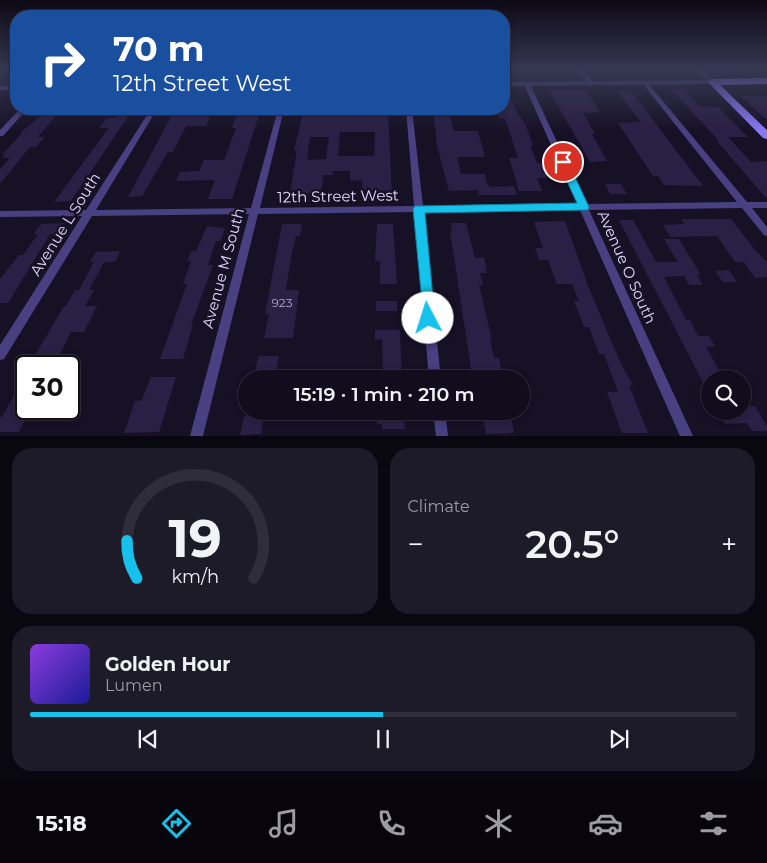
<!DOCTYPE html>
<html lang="en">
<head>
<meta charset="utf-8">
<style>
	:root { --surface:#110d1c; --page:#1e1b29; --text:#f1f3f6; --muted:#9c9ca3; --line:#302d3b; --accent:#16c2ec }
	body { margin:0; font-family:Montserrat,sans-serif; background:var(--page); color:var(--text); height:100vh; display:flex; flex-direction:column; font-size:19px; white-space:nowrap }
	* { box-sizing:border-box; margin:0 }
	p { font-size:16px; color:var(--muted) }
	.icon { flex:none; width:28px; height:28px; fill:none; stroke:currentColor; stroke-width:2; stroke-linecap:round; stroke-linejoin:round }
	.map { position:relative; height:436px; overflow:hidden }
	.panel { display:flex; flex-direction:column; gap:12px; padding:12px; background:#09070f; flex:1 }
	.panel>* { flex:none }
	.guide { position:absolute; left:10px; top:10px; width:500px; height:105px; border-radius:20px; box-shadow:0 2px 8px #0003,0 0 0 1px var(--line); background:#1a4fa0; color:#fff; overflow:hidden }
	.controls { position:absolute; left:701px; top:370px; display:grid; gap:10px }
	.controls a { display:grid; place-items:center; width:50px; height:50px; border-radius:50%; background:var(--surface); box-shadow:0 2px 8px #0003,0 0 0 1px var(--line); font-size:25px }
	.speed { position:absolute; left:15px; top:355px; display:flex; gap:10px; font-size:25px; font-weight:700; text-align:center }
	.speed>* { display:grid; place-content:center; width:65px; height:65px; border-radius:50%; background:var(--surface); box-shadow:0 2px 8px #0003,0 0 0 1px var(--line); line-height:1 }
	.speed .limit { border:2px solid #111; border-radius:8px; background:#fff; color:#111 }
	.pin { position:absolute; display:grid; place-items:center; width:42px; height:42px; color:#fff; margin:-21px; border:2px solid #fff; border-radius:50%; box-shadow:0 1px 5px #0007 }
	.me { position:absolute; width:55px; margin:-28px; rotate:355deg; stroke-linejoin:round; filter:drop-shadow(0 0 4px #0008) }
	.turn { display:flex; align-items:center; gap:18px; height:105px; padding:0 20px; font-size:22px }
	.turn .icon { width:65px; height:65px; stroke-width:2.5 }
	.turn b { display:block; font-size:35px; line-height:42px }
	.big { font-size:38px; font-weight:600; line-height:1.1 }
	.panel .tile { flex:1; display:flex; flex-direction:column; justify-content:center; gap:8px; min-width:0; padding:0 18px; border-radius:20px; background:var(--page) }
	.panel .dial { align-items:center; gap:0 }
	.dial svg { height:130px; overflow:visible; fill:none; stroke:var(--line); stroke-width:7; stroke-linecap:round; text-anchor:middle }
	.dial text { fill:var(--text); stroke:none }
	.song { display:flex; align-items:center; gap:15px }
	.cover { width:60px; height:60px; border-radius:8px; background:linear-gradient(135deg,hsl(270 70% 55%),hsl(240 70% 35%)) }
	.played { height:5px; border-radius:2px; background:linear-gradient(90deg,var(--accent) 50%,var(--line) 50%) }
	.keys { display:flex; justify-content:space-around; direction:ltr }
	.heat { display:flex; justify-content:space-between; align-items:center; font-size:28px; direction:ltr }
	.panel .tiles { flex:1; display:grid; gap:12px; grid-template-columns:1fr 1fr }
	.tile:last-child { grid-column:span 2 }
	.trip { position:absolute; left:238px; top:370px; width:292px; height:50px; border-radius:25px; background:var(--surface); box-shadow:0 2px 8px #0003,0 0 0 1px var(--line); font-weight:600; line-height:50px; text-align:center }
	.dock { display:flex; height:80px; justify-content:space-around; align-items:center; background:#07050b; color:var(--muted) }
	.dock .icon { width:35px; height:35px }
	.dock .current { color:var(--accent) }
	.dock b { font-size:22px; color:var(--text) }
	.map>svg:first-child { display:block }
	.building { fill:#2a1f45; fill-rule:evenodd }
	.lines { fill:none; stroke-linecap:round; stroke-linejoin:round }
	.minor { fill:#494081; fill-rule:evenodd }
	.tertiary { fill:#494081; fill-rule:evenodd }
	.secondary { fill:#8778f4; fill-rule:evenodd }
	.route { fill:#16c2ec; stroke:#0e7e99 }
	.labels { text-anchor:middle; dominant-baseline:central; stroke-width:5; stroke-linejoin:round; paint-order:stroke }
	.number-label { font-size:12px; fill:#b3aace }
	.street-label { font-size:15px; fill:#e1d9fc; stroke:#171126 }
</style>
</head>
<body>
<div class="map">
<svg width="767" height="436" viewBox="0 0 767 436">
	<rect width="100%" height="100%" fill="#171126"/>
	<g class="building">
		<path d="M671,89H683L700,107H718L748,137H728L751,162L767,161V199L717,141H719Z"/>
		<path d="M549,90H586L600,112L583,113L595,134H592L607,161L590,162Z"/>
		<path d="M617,91H631L703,186L664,185L658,176H653L618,123L641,122Z"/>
		<path d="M741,96H767V120Z"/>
		<path d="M504,100H512L517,113L525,123L533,145H530L537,163H541L547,178H537L542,191H519L509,158H518L505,118H499L496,109H504Z"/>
		<path d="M120,109H133L71,201L54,202L109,128H99L107,118H114Z"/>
		<path d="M304,109H322V113H354V109H365L364,112H388L392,196L362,197V180L350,181V171H333V175H323L321,197L312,198L313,193L290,194L297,150H294ZM340,132H375L374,156H338ZM310,137H329L326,159L307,160Z"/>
		<path d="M433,109H447L454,131H478L485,157H457L461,174H485L487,184L491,187L514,186L517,195H479L478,190L449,191L437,145Z"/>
		<path d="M242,110H259L257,115H259L232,199H208L215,180L176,181L180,172L199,171L204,160H224L236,128H232L237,115H240Z"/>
		<path d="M174,111L212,112L206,126H186L173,152H168L142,196L128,197Z"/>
		<path d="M59,112L38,137H45L36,147H30L0,184V169L10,158H2L5,155H2L22,133H20L44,113Z"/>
		<path d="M610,184H621L627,194H610L605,185Z"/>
		<path d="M681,219H731L755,250L767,262V277L755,278L744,262H735L717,236L671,237L663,225L684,224Z"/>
		<path d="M619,220H633L656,262H678L664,239H679L701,275H697L703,285H689L684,276L664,277L686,320H690L698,336H709L715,346L706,347L724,379H710V396Z"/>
		<path d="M565,221L588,286L621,364L633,385H629L648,433H622L607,392H618L604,354H599L589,327H584L574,301H579L572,284H557L548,260H539L535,248H543L534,222Z"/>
		<path d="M64,223L58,233L50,234L8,303H0V279L19,255H23L38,234H34L41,224Z"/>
		<path d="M451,223H466L475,258L484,257L487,273H480L483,285H479L492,340H490L494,358H499L502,374H498L499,379H475L472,375L450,231H452Z"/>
		<path d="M282,224H302L300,236H296L292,252L286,290H299L293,338H264L269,314H265Z"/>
		<path d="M377,224H393L397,284H380V261H375Z"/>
		<path d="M207,226L225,228L221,241H216L208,265H213L191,325H193L183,359H160L187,284H183L191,261H187L191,251H196Z"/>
		<path d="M120,251L115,262H104L89,290H94L85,306H97L84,332H71L54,366H29L64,306H66L75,290H79L94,262H90L96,252Z"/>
		<path d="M729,270L737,282H723L715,271Z"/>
		<rect x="376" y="301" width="21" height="10"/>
		<path d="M375,330H400L402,379H383L382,339L375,340Z"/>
		<path d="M258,356H279L276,373H270L269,379H254Z"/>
		<path d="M26,374V418L19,432H0V417H2Z"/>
		<path d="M151,377H176L159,432L124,433L135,401L142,400Z"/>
		<path d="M742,406H755L767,426V431H752L747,423L725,424L719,411H742Z"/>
		<path d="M377,411H407V421H404L405,429H382V424H377Z"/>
		<path d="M482,413H510L514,433L486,434Z"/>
		<path d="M244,416H264L261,434L240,435Z"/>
	</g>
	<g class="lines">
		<g class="minor">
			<path d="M579,70H585L594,83L593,84H589Z"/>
			<path d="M697,70H704L714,81V83H710Z"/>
			<path d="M645,81L647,82L747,202H767V208H752L767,227V236L764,235L742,208L589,210L693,436H680L580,210L423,212L441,379H429L415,212L258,214L203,436H190L249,214L92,216L4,359L0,360V345L82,216L0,217V211L86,210L151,109H157L96,210L251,208L278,109H284L260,208L414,206L406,109H412L423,206L577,204L524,84L527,82L530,84L586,204L737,202L643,84L642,83Z"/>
			<path d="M20,109H27L3,136H0V130Z"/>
			<path d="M433,411H445L448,436H436Z"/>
		</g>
		<g class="tertiary">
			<path d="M712,80L716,82L715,84L504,86V82Z"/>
			<rect x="0" y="86" width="16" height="4"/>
		</g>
		<path class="secondary" d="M767,78V84L720,85L767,130V139L763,138L708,82L712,79Z"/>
	</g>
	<linearGradient id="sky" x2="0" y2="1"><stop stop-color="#0d0915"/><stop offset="0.53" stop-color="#363852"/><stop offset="1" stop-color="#363852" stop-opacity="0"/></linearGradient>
	<rect width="767" height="131" fill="url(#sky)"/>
	<path class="route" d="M563,158L568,162L589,207L588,210L425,213L435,318L433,322L428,324L424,322L413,209L415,206L577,203L558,162Z"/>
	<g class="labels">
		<g class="number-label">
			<text x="282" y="302">923</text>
		</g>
		<g class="street-label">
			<text transform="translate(338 196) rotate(-1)">12th Street West</text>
			<text transform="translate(65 224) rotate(-58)">Avenue L South</text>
			<text transform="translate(627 267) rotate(66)">Avenue O South</text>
			<text transform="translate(223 268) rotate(-75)">Avenue M South</text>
		</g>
	</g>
</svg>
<div class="controls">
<a><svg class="icon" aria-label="search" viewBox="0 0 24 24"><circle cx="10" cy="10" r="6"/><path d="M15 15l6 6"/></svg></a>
</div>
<div class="speed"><div class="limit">30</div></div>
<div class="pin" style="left:563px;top:162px;background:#d93025"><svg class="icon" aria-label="arrive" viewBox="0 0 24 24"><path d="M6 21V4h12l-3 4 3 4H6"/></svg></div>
<svg class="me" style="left:428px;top:318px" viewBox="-20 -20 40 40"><circle r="19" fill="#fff"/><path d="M0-13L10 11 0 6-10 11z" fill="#16c2ec"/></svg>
<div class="trip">15:19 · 1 min · 210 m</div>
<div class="guide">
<div class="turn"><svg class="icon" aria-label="right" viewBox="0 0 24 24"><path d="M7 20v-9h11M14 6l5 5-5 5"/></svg><div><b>70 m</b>12th Street West</div></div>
</div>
</div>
<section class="panel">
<div class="tiles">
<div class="tile dial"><svg viewBox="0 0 100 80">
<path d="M14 69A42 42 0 1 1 86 69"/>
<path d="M14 69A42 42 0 0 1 8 46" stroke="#16c2ec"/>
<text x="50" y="56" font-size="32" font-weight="700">19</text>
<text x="50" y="72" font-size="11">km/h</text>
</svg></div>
<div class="tile"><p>Climate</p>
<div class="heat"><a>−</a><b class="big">20.5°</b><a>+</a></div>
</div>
<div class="tile">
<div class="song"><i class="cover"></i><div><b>Golden Hour</b><p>Lumen</p></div></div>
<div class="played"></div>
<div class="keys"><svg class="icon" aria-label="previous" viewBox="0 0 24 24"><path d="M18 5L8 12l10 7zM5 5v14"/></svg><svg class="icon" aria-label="pause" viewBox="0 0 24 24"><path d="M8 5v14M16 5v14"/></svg><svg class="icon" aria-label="next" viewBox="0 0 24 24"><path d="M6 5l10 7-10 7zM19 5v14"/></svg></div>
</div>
</div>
</section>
<nav class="dock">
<b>15:18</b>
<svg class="icon current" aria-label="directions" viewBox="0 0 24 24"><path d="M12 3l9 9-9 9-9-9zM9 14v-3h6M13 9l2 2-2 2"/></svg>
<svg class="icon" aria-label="music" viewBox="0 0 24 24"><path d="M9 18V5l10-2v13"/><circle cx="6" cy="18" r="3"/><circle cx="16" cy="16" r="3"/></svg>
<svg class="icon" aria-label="phone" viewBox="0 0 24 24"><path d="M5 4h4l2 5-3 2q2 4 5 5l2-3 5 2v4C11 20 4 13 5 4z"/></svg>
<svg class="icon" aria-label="climate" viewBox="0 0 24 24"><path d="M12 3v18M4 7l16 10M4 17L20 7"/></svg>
<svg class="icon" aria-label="car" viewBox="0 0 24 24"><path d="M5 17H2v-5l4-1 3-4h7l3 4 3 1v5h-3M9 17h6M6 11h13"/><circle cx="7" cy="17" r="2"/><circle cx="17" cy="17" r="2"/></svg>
<svg class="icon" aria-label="filters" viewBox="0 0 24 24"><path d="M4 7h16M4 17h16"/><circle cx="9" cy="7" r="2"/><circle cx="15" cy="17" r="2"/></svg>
</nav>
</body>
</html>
